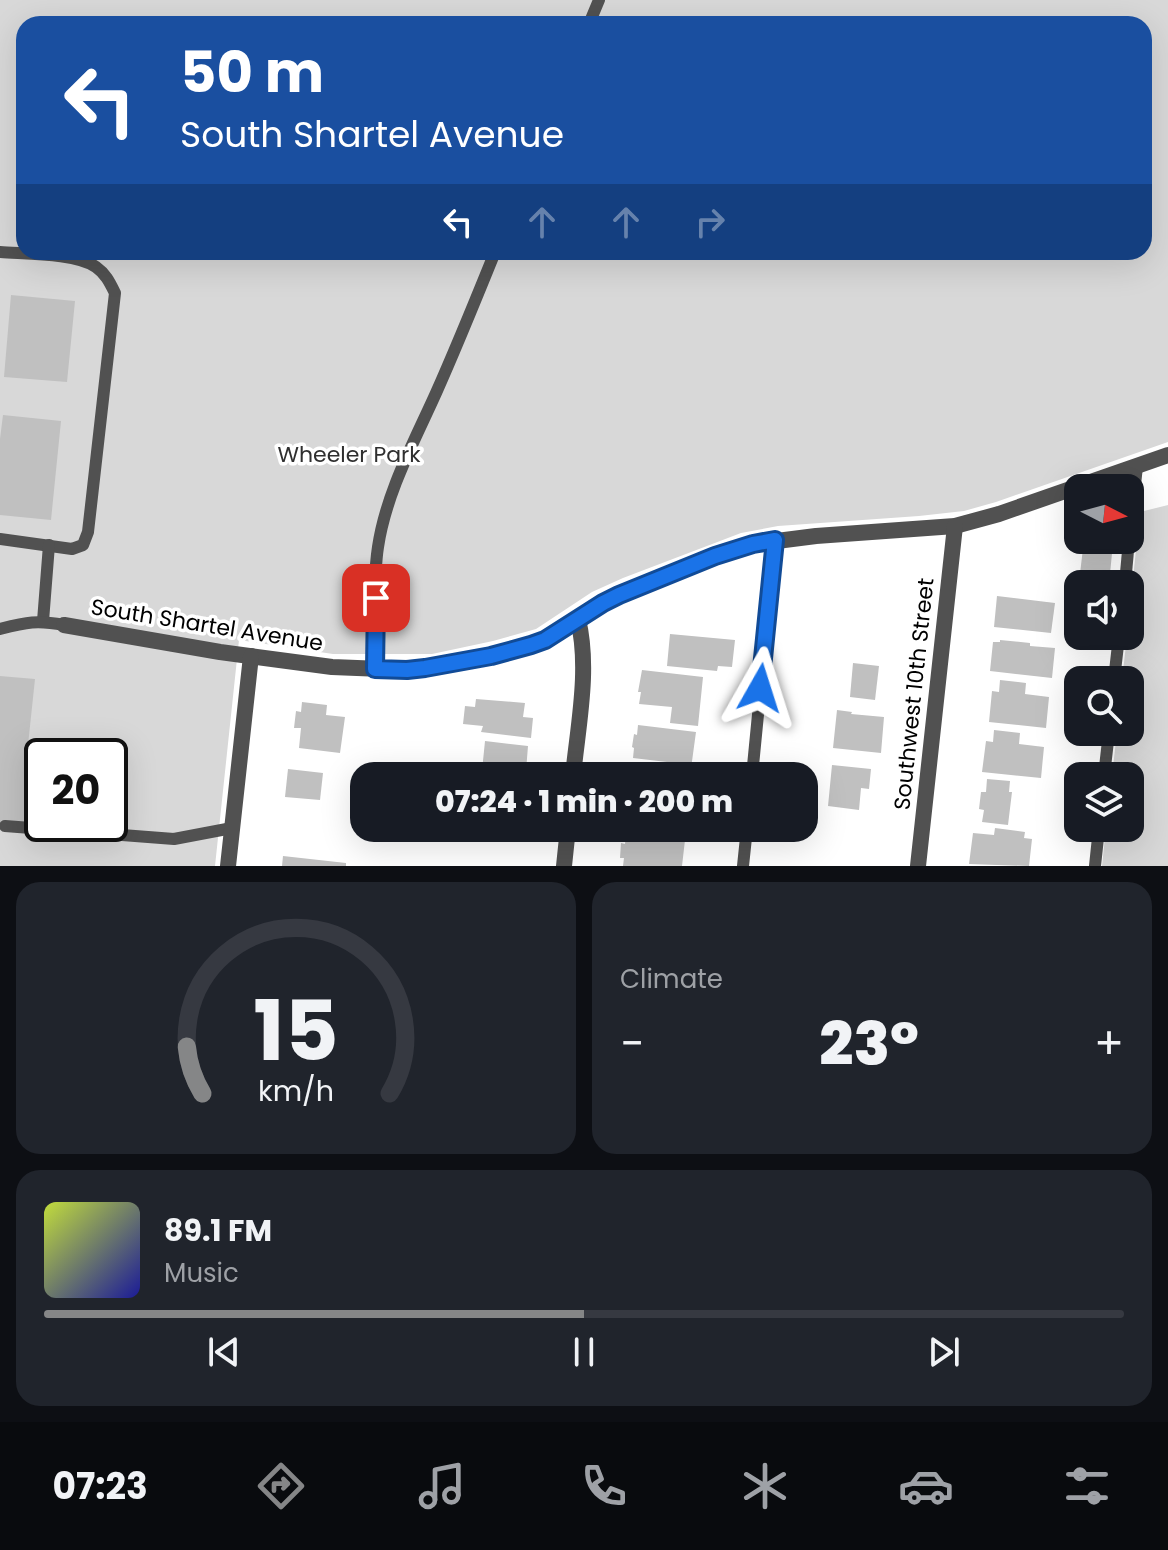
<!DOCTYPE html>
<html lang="en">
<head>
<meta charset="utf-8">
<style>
	:root { --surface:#171b24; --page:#20242c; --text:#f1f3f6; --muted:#9ea1a6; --line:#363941; --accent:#858687 }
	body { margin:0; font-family:Poppins,sans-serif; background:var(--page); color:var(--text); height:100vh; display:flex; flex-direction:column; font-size:30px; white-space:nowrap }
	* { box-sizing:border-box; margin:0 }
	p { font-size:26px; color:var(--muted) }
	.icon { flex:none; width:44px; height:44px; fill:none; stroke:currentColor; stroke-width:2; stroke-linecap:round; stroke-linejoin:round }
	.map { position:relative; height:866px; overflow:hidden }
	.details { display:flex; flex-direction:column; gap:16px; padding:16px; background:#0d0f14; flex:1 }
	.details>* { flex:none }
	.guide { position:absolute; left:16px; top:16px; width:1136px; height:244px; border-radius:24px; box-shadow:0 8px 32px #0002; background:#1a4fa0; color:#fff; overflow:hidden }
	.needle { width:52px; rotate:96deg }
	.controls { position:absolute; left:1064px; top:474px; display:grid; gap:16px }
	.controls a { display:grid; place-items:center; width:80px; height:80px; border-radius:16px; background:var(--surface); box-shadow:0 8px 32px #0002; font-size:40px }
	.speed { position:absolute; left:24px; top:738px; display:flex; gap:16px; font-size:40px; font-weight:700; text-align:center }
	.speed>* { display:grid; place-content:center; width:104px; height:104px; border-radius:50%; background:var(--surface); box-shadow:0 8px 32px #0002; line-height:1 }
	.speed .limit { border:4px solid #111; border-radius:12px; background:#fff; color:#111 }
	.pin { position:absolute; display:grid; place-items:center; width:68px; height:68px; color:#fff; margin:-34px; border-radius:16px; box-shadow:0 4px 12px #0006 }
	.me { position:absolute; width:88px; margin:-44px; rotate:6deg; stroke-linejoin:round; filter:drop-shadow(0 0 6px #0008) }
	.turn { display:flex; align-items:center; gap:28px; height:168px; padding:0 32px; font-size:36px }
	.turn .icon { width:104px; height:104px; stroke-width:2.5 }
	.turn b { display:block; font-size:56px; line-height:68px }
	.lanes { display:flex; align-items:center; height:76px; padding:0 32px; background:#0003; justify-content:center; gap:40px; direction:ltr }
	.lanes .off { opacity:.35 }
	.big { font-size:60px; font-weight:800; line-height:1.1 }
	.details .tile { flex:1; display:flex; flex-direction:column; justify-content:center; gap:12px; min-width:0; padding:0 28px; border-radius:24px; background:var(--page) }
	.details .dial { align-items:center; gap:0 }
	.dial svg { height:208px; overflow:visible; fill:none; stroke:var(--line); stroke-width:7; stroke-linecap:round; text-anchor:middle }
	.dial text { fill:var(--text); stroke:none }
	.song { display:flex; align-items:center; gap:24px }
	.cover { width:96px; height:96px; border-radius:12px; background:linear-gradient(135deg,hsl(70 70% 55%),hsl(240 70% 35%)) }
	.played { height:8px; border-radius:4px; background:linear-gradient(90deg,var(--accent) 50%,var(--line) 50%) }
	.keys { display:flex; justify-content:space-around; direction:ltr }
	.heat { display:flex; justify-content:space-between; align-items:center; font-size:44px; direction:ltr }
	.details .tiles { flex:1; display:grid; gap:16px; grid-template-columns:1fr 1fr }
	.tile:last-child { grid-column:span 2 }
	.trip { position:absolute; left:350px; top:762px; width:468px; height:80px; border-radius:24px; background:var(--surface); box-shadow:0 8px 32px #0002; font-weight:800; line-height:80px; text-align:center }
	.dock { display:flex; height:128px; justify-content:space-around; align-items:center; background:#090b0e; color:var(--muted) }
	.dock .icon { width:56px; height:56px }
	.dock .on { color:var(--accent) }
	.dock b { font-size:36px; color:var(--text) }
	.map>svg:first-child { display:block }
	.green { fill:#d8d8d8; fill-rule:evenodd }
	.building { fill:#c0c0c0 }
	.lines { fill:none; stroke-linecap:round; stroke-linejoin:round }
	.service { stroke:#515151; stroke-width:12 }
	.minor { stroke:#515151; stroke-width:16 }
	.route-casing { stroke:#114b97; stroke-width:20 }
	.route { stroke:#1a73e8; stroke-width:14 }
	.labels { text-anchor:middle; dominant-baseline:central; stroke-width:7; stroke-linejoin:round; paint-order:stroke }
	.park-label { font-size:22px; fill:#2f2f2f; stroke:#fff }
	.street-label { font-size:22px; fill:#000; stroke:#fff }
</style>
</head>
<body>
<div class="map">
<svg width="1168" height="866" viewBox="0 0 1168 866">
	<rect width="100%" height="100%" fill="#fff"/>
	<g class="green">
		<path d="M0,0H1168V442L996,502L964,511L919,516L778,526L741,533L623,578L592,592L536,629L493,641L432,654H333L239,640L215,866H0ZM24,24H1144V252H24ZM42,756H110V824H42Z"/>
		<path d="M1168,505V866H1102L1106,828H1130V776H1112L1117,732H1130V680H1122L1127,636H1130V607L1140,512Z"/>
	</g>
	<g class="building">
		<path d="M11,295L75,301L67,382L4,377Z"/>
		<path d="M3,415L61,421L51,520L0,515V439Z"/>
		<path d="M1084,540H1104V541L1113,543L1109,584L1079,582Z"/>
		<path d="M997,596L1055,603L1051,633L994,627Z"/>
		<path d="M670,634L735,640L732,667L718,666L717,671L667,666Z"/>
		<path d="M1000,640L1030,643V646L1055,648L1052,678L990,671L993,642H1000Z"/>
		<path d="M853,663L879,666L875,700L850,697Z"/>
		<path d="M642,670L703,677L698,726L670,723L672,707L639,704L641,692H638Z"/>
		<path d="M0,676L35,679L28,745L34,746L33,760L40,761L33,825L0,822Z"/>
		<path d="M1000,680L1026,683L1025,694L1049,697L1046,728L989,722L992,691L999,692Z"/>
		<path d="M476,699L525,703L523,717L533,718L531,738L481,732L483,726L463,724L465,706L475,707Z"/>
		<path d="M302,702L327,705L326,715L345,717L340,753L299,748L301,728H294L296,711L301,712Z"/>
		<path d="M837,710L852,712L851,714L884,717L881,753L833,748Z"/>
		<path d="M638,725L696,732L690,776H665L667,762L633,758L634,748L632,747L634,734L637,735Z"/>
		<path d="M994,730L1020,733L1019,744L1044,747L1041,778L982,772L986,741L993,742Z"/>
		<path d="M485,741L528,746L526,771L518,770L517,774L482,771Z"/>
		<path d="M832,765L871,769L869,789L861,788L859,810L828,806Z"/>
		<path d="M288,769L323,773L320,800L285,797Z"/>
		<path d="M987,779L1010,781L1009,792H1012L1008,825L982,822L984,810L979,809L981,792H986Z"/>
		<path d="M635,828H696L695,835L659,832V834L635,831Z"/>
		<path d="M995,828L1025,832L1024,838L1032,839L1029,866L969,864L973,833L994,835Z"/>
		<path d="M626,833L685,840L682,866H623L624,858H620L621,843L625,844Z"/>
		<path d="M283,856L346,863V866H282Z"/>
	</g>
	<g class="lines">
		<g class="service">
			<path d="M589,24L599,0"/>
			<path d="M0,252C25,254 76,253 96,267C106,274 110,283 115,293L88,532L83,545L72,549L0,539"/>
			<path d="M1130,532L1137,466"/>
			<path d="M1125,584L1129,540"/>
			<path d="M43,621L49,545"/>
			<path d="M0,629C27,622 37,620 64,625"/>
			<path d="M375,669C377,629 372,586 378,547C386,493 414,442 436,393C457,346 476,299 495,252"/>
			<path d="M1114,680L1119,636"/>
			<path d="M752,776L775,540"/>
			<path d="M1104,776L1109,732"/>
			<path d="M5,826L174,839L232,828"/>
			<path d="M743,866L747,828"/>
			<path d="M1095,866L1099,828"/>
		</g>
		<g class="minor">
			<path d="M64,625L220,652L332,667L407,670L425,668L514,650L545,640L603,603L619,595L715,556L753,544L816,536L955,526L999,514L1168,455"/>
			<path d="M573,776C578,725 590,669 578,619"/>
			<path d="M228,866L251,656"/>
			<path d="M564,866L568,828"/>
			<path d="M918,866L955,526"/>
		</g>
	</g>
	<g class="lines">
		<g class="route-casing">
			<path id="route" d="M376,598L375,669L407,670L425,668L491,656L531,645L545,640L603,603L619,595L715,556L753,544L775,540L760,688"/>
		</g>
		<use href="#route" class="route"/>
	</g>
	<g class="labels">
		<g class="park-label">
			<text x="349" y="454">Wheeler Park</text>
		</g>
		<g class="street-label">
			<text transform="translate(207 625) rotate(9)">South Shartel Avenue</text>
			<text transform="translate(914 694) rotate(-84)">Southwest 10th Street</text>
		</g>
	</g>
</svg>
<div class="controls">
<a><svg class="needle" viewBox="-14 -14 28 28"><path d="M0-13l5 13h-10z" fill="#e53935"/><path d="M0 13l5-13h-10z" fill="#9ea1a6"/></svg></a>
<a><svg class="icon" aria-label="sound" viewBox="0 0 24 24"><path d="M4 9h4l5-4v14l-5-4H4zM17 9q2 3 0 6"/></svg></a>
<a><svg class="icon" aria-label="search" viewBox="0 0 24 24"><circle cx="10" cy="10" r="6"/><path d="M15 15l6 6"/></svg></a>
<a><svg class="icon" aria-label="layers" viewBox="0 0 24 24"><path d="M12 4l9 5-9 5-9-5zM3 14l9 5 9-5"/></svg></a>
</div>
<div class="speed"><div class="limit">20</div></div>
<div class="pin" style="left:376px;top:598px;background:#d93025"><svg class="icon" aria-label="arrive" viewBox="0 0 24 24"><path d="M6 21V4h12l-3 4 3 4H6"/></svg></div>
<svg class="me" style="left:760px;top:688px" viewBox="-20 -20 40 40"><path d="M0-17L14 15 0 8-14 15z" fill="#1a73e8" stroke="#fff" stroke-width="4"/></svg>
<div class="trip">07:24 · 1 min · 200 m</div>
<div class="guide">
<div class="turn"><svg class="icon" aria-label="left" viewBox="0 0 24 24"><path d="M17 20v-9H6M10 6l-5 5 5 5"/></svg><div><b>50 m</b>South Shartel Avenue</div></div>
<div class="lanes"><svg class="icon" aria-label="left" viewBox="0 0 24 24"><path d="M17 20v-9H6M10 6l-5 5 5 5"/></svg><svg class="icon off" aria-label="ahead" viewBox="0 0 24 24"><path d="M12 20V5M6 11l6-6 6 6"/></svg><svg class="icon off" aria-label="ahead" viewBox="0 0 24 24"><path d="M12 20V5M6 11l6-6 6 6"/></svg><svg class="icon off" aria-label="right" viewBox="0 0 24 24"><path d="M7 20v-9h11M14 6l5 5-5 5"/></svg></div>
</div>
</div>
<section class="details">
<div class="tiles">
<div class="tile dial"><svg viewBox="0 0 100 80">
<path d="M14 69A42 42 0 1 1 86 69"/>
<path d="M14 69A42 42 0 0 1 8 51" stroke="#858687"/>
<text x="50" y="56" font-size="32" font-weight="700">15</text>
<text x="50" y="72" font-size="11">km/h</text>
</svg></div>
<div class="tile"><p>Climate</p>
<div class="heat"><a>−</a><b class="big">23°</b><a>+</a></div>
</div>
<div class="tile">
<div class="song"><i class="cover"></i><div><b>89.1 FM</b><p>Music</p></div></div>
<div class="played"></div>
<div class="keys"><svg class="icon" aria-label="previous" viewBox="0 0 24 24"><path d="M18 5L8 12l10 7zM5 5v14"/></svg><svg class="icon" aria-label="pause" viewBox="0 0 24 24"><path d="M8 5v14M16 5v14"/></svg><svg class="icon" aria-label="next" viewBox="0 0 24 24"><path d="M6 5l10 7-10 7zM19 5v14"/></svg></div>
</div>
</div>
</section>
<nav class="dock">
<b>07:23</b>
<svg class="icon on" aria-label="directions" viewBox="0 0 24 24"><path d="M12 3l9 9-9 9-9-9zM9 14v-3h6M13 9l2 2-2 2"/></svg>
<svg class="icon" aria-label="music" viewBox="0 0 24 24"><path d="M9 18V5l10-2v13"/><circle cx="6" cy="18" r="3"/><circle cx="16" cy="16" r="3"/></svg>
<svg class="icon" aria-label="phone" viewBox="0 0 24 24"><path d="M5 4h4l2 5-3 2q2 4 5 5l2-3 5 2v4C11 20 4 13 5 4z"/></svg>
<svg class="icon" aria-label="climate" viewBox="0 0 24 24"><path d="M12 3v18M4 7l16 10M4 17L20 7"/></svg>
<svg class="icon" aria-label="car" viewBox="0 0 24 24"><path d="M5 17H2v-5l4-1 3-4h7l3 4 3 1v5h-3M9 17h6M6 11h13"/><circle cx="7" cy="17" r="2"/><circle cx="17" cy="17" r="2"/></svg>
<svg class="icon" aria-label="filters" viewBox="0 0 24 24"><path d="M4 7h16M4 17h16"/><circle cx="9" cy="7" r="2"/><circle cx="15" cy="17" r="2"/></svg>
</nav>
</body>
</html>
